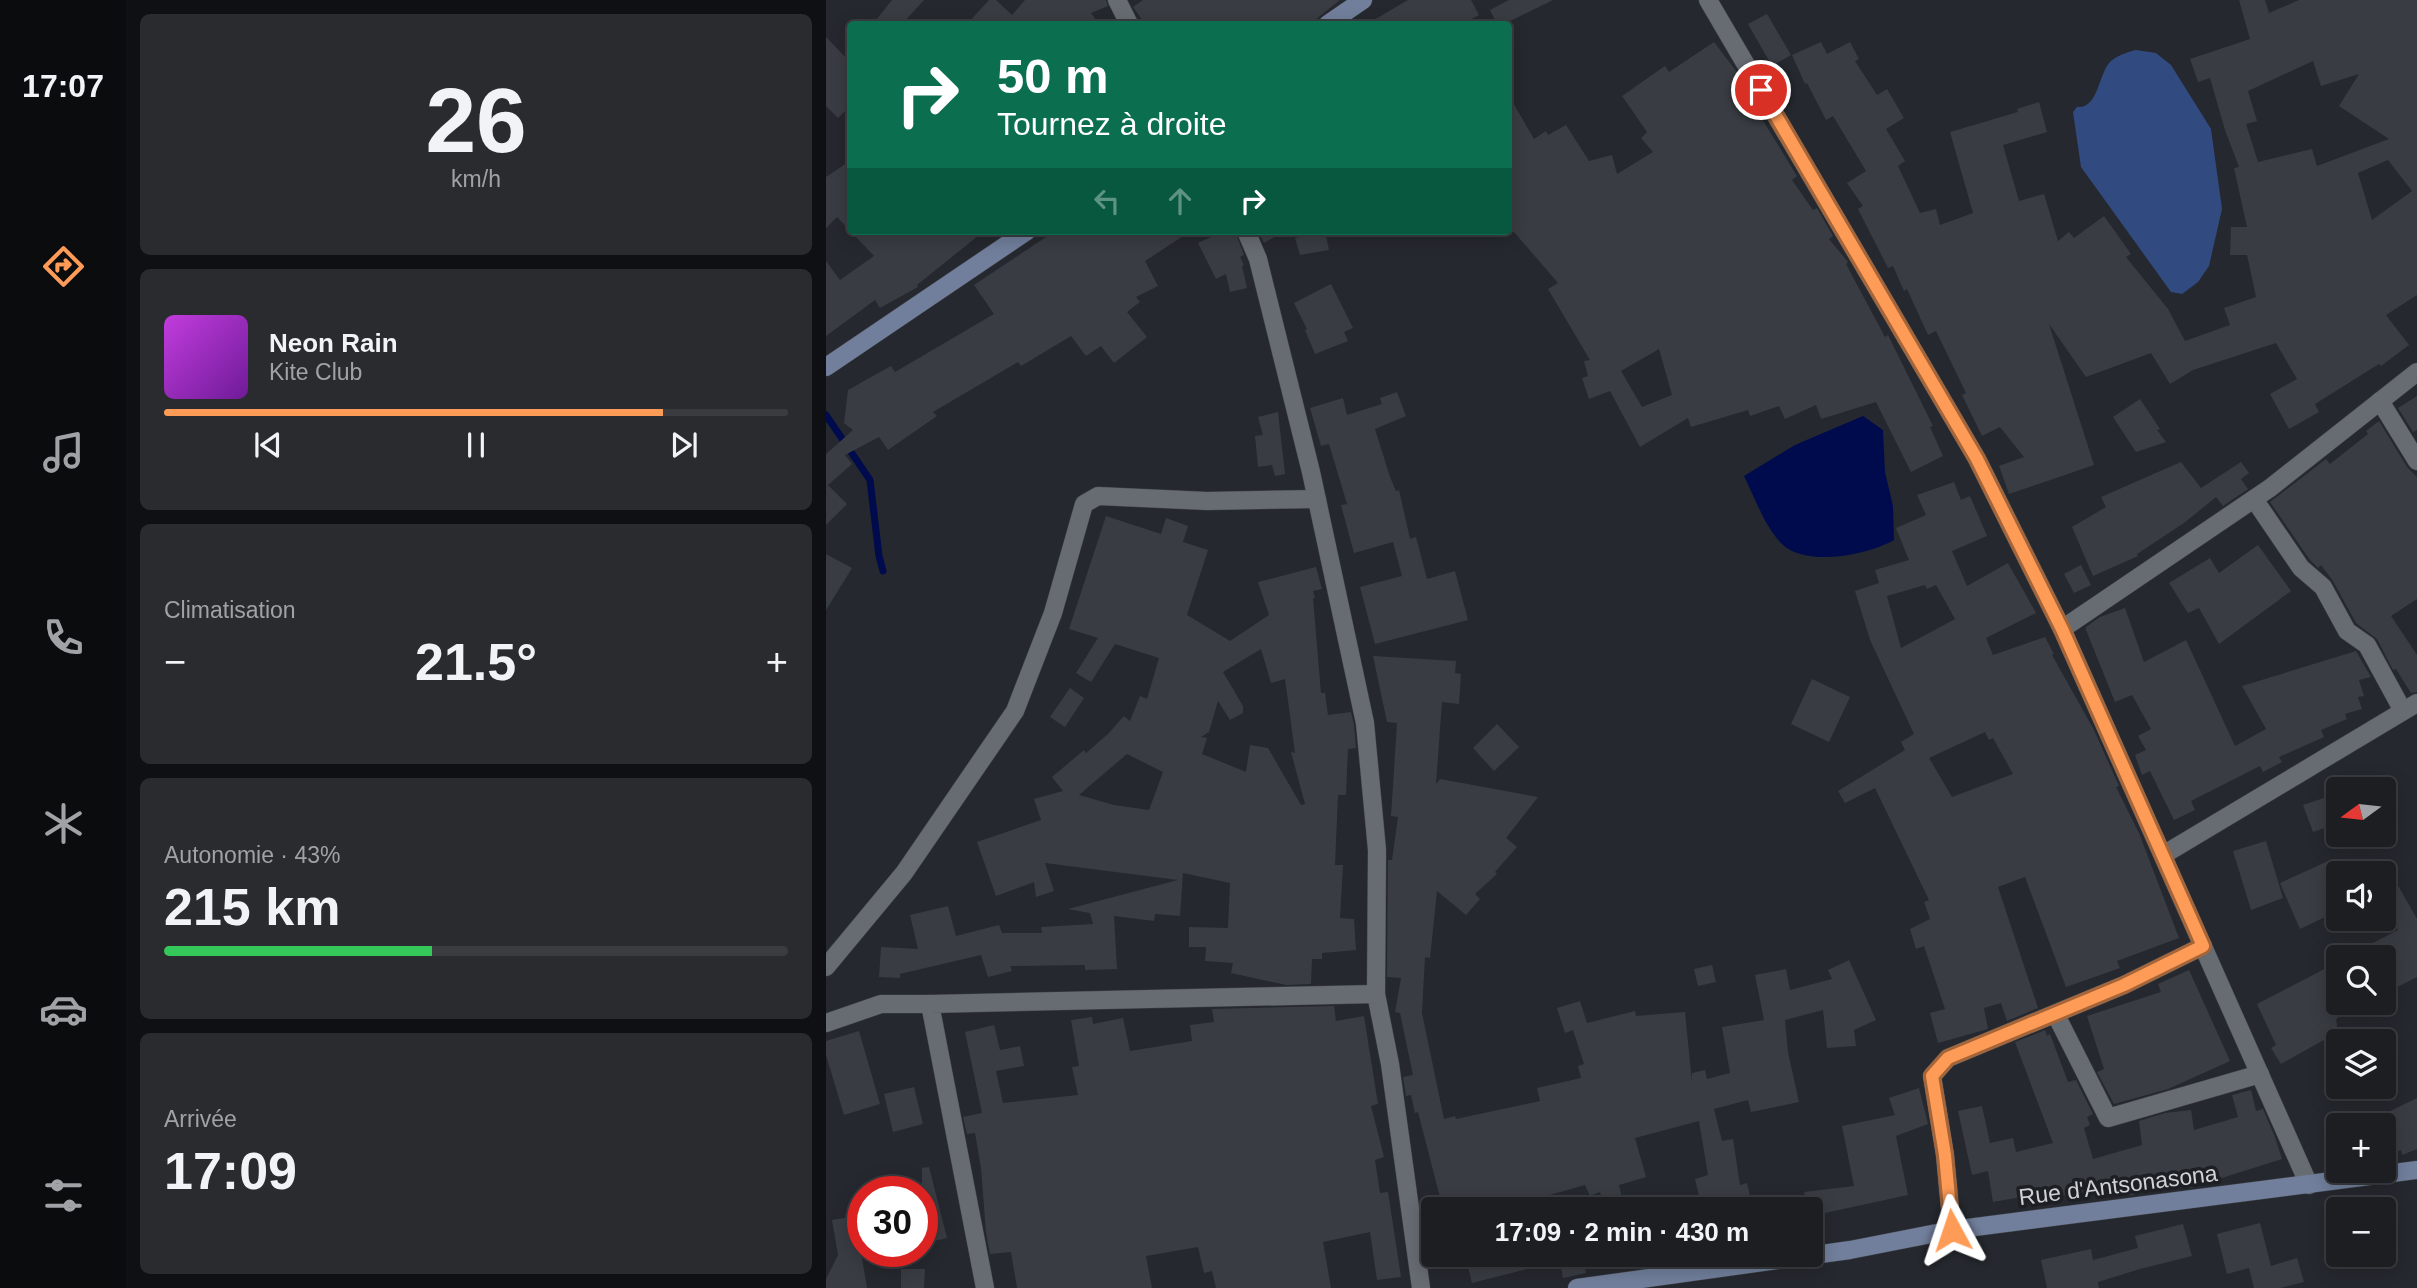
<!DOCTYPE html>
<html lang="fr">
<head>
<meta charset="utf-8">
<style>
	:root { --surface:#1c1e22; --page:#292b2f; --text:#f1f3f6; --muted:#a0a2a5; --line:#3a3c40; --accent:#fe9c57 }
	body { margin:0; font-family:Helvetica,sans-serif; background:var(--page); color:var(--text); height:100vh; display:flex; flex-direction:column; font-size:26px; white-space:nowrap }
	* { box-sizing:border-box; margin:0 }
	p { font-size:23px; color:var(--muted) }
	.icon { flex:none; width:38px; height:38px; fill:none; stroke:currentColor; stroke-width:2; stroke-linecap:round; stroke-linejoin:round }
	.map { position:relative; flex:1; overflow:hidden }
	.side { display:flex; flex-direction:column; gap:14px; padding:14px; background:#0f1013; width:700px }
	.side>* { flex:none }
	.guide { position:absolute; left:21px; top:21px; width:665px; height:214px; border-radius:7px; box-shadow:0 4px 18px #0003,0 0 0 2px var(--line); background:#0b6e4f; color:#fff; overflow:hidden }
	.needle { width:46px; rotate:255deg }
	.buttons { position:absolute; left:1500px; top:777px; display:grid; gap:14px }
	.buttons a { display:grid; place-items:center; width:70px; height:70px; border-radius:7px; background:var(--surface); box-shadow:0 4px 18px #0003,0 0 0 2px var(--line); font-size:35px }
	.speed { position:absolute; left:21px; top:1176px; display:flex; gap:14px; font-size:35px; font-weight:700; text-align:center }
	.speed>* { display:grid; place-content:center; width:91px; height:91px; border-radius:50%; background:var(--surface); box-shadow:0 4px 18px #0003,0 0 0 2px var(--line); line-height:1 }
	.speed .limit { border:10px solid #d22; background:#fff; color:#111 }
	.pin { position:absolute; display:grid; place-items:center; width:60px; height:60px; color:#fff; margin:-30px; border:4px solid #fff; border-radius:50%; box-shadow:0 2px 7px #0007 }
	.me { position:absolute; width:77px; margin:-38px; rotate:355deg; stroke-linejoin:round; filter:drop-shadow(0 0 5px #0008) }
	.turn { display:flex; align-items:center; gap:24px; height:147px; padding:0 35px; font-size:32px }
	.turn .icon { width:91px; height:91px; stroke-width:2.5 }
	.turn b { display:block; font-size:49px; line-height:60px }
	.lanes { display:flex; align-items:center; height:66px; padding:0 35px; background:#0003; justify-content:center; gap:35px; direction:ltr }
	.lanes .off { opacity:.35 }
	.big { font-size:52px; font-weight:700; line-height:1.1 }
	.side .card { flex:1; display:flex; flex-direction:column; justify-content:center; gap:10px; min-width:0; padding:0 24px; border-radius:10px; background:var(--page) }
	.side .dial { align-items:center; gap:0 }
	.dial b { font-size:91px; line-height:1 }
	.song { display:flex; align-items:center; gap:21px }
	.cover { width:84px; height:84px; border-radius:10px; background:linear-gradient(135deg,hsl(290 70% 55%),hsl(280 70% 35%)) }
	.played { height:7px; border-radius:4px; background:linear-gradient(90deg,var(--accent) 80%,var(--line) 80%) }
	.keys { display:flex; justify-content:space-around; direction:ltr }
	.heat { display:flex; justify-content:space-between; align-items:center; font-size:38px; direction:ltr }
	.charge { height:10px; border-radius:5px; background:linear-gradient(90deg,#34c759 43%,var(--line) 0) }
	.trip { position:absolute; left:595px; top:1197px; width:402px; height:70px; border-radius:7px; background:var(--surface); box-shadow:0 4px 18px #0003,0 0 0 2px var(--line); font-weight:700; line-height:70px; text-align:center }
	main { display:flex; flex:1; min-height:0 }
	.tabs { display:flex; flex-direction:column; width:126px; justify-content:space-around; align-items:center; background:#0b0c0e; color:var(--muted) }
	.tabs .icon { width:49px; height:49px }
	.tabs .active { color:var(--accent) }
	.tabs b { font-size:32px; color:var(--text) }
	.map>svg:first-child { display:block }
	.green { fill:#314a80 }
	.water { fill:#000b4d }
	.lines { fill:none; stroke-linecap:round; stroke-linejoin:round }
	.stream { stroke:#000b4d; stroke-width:7 }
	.building { fill:#393d43; fill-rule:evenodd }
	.street-casing { stroke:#404348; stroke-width:19 }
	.secondary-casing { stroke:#404348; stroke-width:19 }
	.street { stroke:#676b72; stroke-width:18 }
	.secondary { stroke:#717f9c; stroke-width:18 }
	.route-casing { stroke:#a56539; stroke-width:18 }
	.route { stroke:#fe9c57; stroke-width:12 }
	.labels { text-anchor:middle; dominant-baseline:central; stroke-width:7; stroke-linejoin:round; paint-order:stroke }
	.street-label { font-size:23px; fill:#cfd1d5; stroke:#1c1f24 }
</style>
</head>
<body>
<main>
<nav class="tabs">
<b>17:07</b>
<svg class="icon active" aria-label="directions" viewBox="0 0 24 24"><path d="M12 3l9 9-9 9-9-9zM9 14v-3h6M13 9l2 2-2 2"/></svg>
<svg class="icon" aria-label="music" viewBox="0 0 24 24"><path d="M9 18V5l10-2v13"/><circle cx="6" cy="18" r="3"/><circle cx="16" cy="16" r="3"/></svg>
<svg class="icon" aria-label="phone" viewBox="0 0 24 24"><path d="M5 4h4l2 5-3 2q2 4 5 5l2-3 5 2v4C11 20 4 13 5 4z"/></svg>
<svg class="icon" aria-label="climate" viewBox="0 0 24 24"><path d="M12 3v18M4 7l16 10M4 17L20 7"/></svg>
<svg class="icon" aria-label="car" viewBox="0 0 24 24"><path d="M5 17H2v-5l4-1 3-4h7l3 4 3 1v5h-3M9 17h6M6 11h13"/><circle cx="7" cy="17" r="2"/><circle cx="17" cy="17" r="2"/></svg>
<svg class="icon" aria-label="filters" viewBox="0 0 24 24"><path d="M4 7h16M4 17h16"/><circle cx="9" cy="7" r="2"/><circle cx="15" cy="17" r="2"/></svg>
</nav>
<section class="side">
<div class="card dial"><b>26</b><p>km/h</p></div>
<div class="card">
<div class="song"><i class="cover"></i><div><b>Neon Rain</b><p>Kite Club</p></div></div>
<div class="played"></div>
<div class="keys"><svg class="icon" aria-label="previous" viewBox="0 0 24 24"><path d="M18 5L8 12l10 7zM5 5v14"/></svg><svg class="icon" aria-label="pause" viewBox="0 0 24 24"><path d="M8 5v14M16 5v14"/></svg><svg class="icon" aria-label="next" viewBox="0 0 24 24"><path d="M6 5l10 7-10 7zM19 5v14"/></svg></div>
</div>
<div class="card"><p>Climatisation</p>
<div class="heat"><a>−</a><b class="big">21.5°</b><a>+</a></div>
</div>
<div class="card"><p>Autonomie · 43%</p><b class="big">215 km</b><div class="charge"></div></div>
<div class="card"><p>Arrivée</p><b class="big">17:09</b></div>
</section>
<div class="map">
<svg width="1591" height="1288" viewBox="0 0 1591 1288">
	<rect width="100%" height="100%" fill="#25282e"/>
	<path class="green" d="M1310,50L1330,53L1345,65L1385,129L1396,209L1383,266L1372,282L1356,294L1345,292L1255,167L1247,112L1251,107C1273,109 1272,73 1285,61C1292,55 1302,52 1310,50Z"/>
	<path class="water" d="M1037,416L1057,430L1059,472L1067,506L1068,540C1042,555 978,568 955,543C938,525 929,498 918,476L969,445Z"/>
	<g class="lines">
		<path class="stream" d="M0,415L44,480L53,556L57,571"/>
	</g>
	<g class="building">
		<path d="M66,0H98L76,24H47Z"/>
		<path d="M163,0H170L186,15L199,0H280L282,6L265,13L273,24H141Z"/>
		<path d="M317,0H514L484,24H319L307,7Z"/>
		<path d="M582,0H645L653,15L637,24H541Z"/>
		<path d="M683,0H727L678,24H671L664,10Z"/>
		<path d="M1413,0H1439L1443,13L1473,0H1591V295L1560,315L1583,345L1555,366L1553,364L1489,404L1493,412L1463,429L1444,394L1471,379L1450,343L1367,370L1344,384L1325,353L1260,377L1223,324L1268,465L1183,494L1173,466L1198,457L1174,427L1156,436L1136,395L1140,393L1110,331L1102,335L1081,289L1078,291L1067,266L1062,268L1032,209L1037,206L1021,183L1040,171L1007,116L1000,120L981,83L979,84L966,55L995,42L1001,54L1024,42L1033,59L1029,61L1051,95L1061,89L1078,118L1060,129L1079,161L1072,166L1094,213L1110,209L1114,225L1147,213L1124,132L1192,112L1191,109L1213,102L1221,132L1177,145L1193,201L1218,194L1232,241L1243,232L1248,238L1278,216L1305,254L1300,257L1342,309L1359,341L1404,325L1398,308L1430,297L1421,255H1404L1405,227H1421L1408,168L1413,167L1399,130L1384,78L1372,82L1364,59L1424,39ZM1487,61L1495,86L1533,74L1513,106L1563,139L1491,166L1486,149L1432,162L1420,124L1431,121L1422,91ZM1562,160L1586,191L1546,220L1532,173Z"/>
		<path d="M941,14L965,55L946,66L922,24Z"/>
		<path d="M0,37L24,62V106L12,118L0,106Z"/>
		<path d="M888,42L911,72L917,82L914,83L971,176L966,180L987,210L991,208L1007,236L1003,239L1022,262L1020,264L1059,337L1062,335L1107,426L1104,427L1117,456L1085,472L1050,402L995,419L990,405L959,419L953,406L924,416L922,410L865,427L862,418L814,447L784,391L763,399L756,378L762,376L758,361L764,360L722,289L732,283L682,225V94L708,139L720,131L722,135L740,125L763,161L786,155L791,174L827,152L815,138L821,132L796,96L839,66L843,72ZM833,349L846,395L816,407L795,371Z"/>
		<path d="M24,161V231H158L91,285L92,287L54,308L49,300L0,336V261L14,280L48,256L11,217L0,228V177Z"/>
		<path d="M229,231H365L319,261L332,286L310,297L314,302L301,312L321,337L288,363L275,346L260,356L245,336L195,366L192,362L107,412L111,416L62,450L53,437L19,455L26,464L2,485L21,504L0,525V454L27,430L18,423L22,390L65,366L69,372L168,314L148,285Z"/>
		<path d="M398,231H409L418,255L414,257L418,265L416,266L421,288L404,292L400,274L390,279L372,243Z"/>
		<path d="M432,231H459L438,243Z"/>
		<path d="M499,231L503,250L474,255L469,238Z"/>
		<path d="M505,284L527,328L518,332L522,341L489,354L479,330L481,329L468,303Z"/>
		<path d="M571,392L580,416L549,429L564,477L570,491L573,490L584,539L590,537L601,579L629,571L642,620L549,644L534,587L576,576L567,542L528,553L515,505L521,504L503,444L495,446L484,408L517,398L521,415L556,404L554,398Z"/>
		<path d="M1591,396V430L1587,432L1572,408Z"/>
		<path d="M1314,399L1334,429L1331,430L1340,442L1310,452L1287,417Z"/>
		<path d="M452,412L459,474L449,476L446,465L432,467L429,436L437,435L432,417Z"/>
		<path d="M1553,421L1581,467L1591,477V599L1565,616L1591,655V692L1585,693L1570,669L1567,670L1551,639L1530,623L1507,581L1495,565L1492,568L1484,560L1444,502L1500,459L1504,464L1542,434L1540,431Z"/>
		<path d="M1355,462L1375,488L1415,462L1423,473L1415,479L1422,489L1397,506L1390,497L1358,523L1311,554L1312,556L1267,576L1246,527L1280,507L1275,497Z"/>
		<path d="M1128,482L1135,500L1144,496L1161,536L1126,551L1141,586L1182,563L1210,613L1160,638L1167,655L1219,637L1228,654L1226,655L1268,730L1293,786L1290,787L1313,833L1353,938L1291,961L1294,968L1240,987L1199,877L1172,887L1212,1008L1181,1021L1175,1003L1158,1008L1162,1029L1112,1043L1104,1013L1119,1009L1098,946L1090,949L1084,929L1104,919L1098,902L1103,900L1049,788L1019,803L1012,791L1079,750L1075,742L1088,734L1044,640L1029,591L1053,583L1049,570L1083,560L1070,528L1100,515L1091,495ZM1099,585L1101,589L1110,585L1129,619L1075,648L1061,596ZM1159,732L1163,740L1167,738L1187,774L1126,797L1103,758Z"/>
		<path d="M280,516L335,534L340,518L362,526L357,542L382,550L361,615L404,641L443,615L432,582L490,567L496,589L487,591L489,598H487L495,693H499L502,715L525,712L528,725L530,748L522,749L520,795H512L509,865H517L514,918L528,919L530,950L496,953V959H486L485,984L460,985L405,973L407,963L379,961L380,947H363V927L402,928L404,883L357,873L354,916L329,914L328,921L288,916L291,969L259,970V965L184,966L186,971L162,977L155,955L74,974V978L53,977L55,947L92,949L84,915L122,906L130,936L173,925L176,933H216L215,927L267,924L264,913L242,909L352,880L219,863L228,891L210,897L208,882L170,896L151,842L215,820L208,799L237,791L226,777L258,750L260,753L282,734L298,716L304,721L314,696L321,699L333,658L289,644L265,682L250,673L272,638L243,629ZM435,649L445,683L459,679L469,753L465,752L479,804L475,805L442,748L424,745L420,772L376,754L381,738L375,737L383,732L392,701L404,720L417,713V706L397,672ZM301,754L337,772L323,810L288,805L253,795Z"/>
		<path d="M1432,545L1465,591L1393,644L1373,608L1362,613L1343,583L1384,558L1393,573Z"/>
		<path d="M0,554L26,568L0,610Z"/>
		<path d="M1255,565L1265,585L1248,593L1238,574Z"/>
		<path d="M1299,608L1318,662L1360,640L1409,746L1440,729L1416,686L1530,651L1545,677L1533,680L1538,696L1532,697L1536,709L1519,714L1521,719L1495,730L1498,737L1453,757L1456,762L1437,772L1434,766L1365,801L1369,810L1348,820L1324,771L1316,775L1309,755L1320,750L1312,736L1325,729L1306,695L1289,702L1260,630V627L1274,617Z"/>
		<path d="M547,656L630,661L629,673L635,674L633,704L616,702L610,784L614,779L712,797L680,838L691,847L669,872L671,874L649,894L654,899L640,915L611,891L604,958L599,957L596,1013L618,1119L629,1116L630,1119L714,1101L711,1088L755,1078L752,1066L758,1064L747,1030L739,1033L731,1008L754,1001L761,1023L809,1011L810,1016L859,1012L866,1082V1073L879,1070L881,1079L904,1073L896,1027L938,1020L929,975L960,969L964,990L1006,979L1002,970L1023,960L1050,1020L1028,1030L1030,1046L1001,1048L997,1010L959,1020L962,1052L973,1102L925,1112L922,1100L888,1109L896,1141L907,1139L914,1185L921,1183L927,1209H876L869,1179L882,1175L873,1121L809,1138L820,1177L793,1185L798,1206L779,1209L774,1192L764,1196L759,1185L695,1203L697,1209H617L592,1112L589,1113L585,1095L580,1096L577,1077L587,1075L574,1013L569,1012L575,978L561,977L562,860H566L572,817L565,816L571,723L561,722Z"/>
		<path d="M986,679L1024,697L1003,742L965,724Z"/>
		<path d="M244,688L258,698L239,727L224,717Z"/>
		<path d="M671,724L693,747L668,771L647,748Z"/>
		<path d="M1498,798L1507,825L1487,832L1477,805Z"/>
		<path d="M1440,841L1457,898L1425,910L1407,851Z"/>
		<path d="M1502,861L1512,882V911L1474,929L1454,883Z"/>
		<path d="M1558,861L1591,919V977L1558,994V957H1520L1572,930L1558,904Z"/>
		<path d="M1512,962V1018L1510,1019L1512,1032L1455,1064L1445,1048L1450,1045L1431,1004Z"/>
		<path d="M886,965L890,982L872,986L868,969Z"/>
		<path d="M1363,970L1404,1061L1342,1089L1288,1104L1271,1072L1278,1069L1261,1016L1335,992L1332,984Z"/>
		<path d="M508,1006L510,1021L538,1016L552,1104L545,1106L558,1157L549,1160L554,1193L562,1192L575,1277L551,1280L544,1232L497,1242L505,1288H390L386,1271L378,1273L372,1247L320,1256L326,1288H191L185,1252L164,1254L160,1232L155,1168L149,1133L141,1134L137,1117L156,1113L139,1032L168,1025L174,1050L194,1046L198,1066L170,1071L177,1103L252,1095L246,1067L253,1066L245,1020L266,1017L267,1024L297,1018L304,1051L366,1041L364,1025L388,1022L386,1009Z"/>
		<path d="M1219,1030L1221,1036L1224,1034L1242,1082L1250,1080L1267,1114L1261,1117L1264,1125L1258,1128L1267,1159L1316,1145L1313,1121L1339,1113L1365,1110L1368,1130L1412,1117L1406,1095L1425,1090L1430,1111L1437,1109L1449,1137L1456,1159L1364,1188L1361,1186L1337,1191L1335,1187L1313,1194L1297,1196L1294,1187L1250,1199L1249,1193L1214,1201L1213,1194L1167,1202L1162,1171L1146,1175L1132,1111L1156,1106L1164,1143L1187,1138L1190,1152L1227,1143L1189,1042Z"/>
		<path d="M33,1031L54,1104L18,1115L0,1055V1041Z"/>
		<path d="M88,1087L97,1124L67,1132L58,1094Z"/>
		<path d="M1093,1088L1102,1124L1070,1136L1082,1195L985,1216V1209H981L978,1192L1028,1186L1016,1126L1069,1115L1063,1098Z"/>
		<path d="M1591,1098V1149L1576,1155L1575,1150L1558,1156V1114Z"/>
		<path d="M103,1167L121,1238L96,1244V1168Z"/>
		<path d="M29,1216L41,1288H0V1279L12,1255L6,1220Z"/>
		<path d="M1434,1223L1445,1266L1471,1258L1478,1282L1454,1288H1428L1423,1268L1401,1274L1391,1234Z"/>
		<path d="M1357,1224L1366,1256L1314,1269L1272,1282L1273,1288H1221L1215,1260L1265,1249L1267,1260L1312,1248L1309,1236Z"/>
		<path d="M639,1255H728L729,1262L646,1283Z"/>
		<path d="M744,1255H756L760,1273L737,1278L733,1257Z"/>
		<path d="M75,1269H99L98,1288H75Z"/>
	</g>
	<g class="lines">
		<g class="street-casing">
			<g id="street">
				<path d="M291,0L303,24"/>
				<path d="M882,0L1151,459L1236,629L1483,1185"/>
				<path d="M420,231L432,259L485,472L539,723L551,850L550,994L564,1064L595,1288"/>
				<path d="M1554,401L1591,461"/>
				<path d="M1428,499L1475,568L1497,587L1521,631L1541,645L1577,711"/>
				<path d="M1236,629L1444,488L1591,372"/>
				<path d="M1337,855L1591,703"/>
				<path d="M0,967L78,873L189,711L227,613L258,504L272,496L381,501L491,499"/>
				<path d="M1230,1015L1282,1118L1434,1074"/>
				<path d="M0,1023L55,1004H104"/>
				<path d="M1126,1230L1119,1155L1106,1076L1122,1058L1298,985L1377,946"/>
				<path d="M159,1288L104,1004L550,994"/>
			</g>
		</g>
		<g class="secondary-casing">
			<g id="secondary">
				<path d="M502,24L537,0"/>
				<path d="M0,367L201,231"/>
				<path d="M751,1288L1024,1250L1126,1230L1591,1170"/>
			</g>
		</g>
		<use href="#street" class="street"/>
		<use href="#secondary" class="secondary"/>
	</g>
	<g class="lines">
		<g class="route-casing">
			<path id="route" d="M935,90L1151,459L1236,629L1377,946L1298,985L1122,1058L1106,1076L1119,1155L1126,1230"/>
		</g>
		<use href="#route" class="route"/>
	</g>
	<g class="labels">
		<g class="street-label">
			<text transform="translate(1292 1185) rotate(-7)">Rue d'Antsonasona</text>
		</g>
	</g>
</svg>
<div class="buttons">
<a><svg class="needle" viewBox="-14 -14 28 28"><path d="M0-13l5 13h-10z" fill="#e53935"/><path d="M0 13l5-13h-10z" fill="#a0a2a5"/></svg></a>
<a><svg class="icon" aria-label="sound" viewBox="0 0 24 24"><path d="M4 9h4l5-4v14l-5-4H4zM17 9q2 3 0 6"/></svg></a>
<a><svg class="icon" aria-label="search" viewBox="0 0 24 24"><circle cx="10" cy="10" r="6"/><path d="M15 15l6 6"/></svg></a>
<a><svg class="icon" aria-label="layers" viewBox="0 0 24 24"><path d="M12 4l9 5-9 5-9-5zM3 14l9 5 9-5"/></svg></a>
<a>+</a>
<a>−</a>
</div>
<div class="speed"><div class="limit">30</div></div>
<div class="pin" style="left:935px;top:90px;background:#d93025"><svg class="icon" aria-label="arrive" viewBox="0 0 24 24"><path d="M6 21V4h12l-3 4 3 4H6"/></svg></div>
<svg class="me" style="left:1126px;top:1230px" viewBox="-20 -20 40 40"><path d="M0-17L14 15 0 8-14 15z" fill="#fe9c57" stroke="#fff" stroke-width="4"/></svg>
<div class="trip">17:09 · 2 min · 430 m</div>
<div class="guide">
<div class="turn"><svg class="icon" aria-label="right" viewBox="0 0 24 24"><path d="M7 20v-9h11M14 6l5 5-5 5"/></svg><div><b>50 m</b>Tournez à droite</div></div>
<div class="lanes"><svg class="icon off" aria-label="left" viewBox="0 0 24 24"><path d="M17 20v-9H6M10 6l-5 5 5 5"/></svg><svg class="icon off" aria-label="ahead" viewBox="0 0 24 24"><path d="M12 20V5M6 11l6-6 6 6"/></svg><svg class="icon" aria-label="right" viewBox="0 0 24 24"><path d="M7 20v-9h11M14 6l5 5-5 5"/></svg></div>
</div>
</div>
</main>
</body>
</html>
